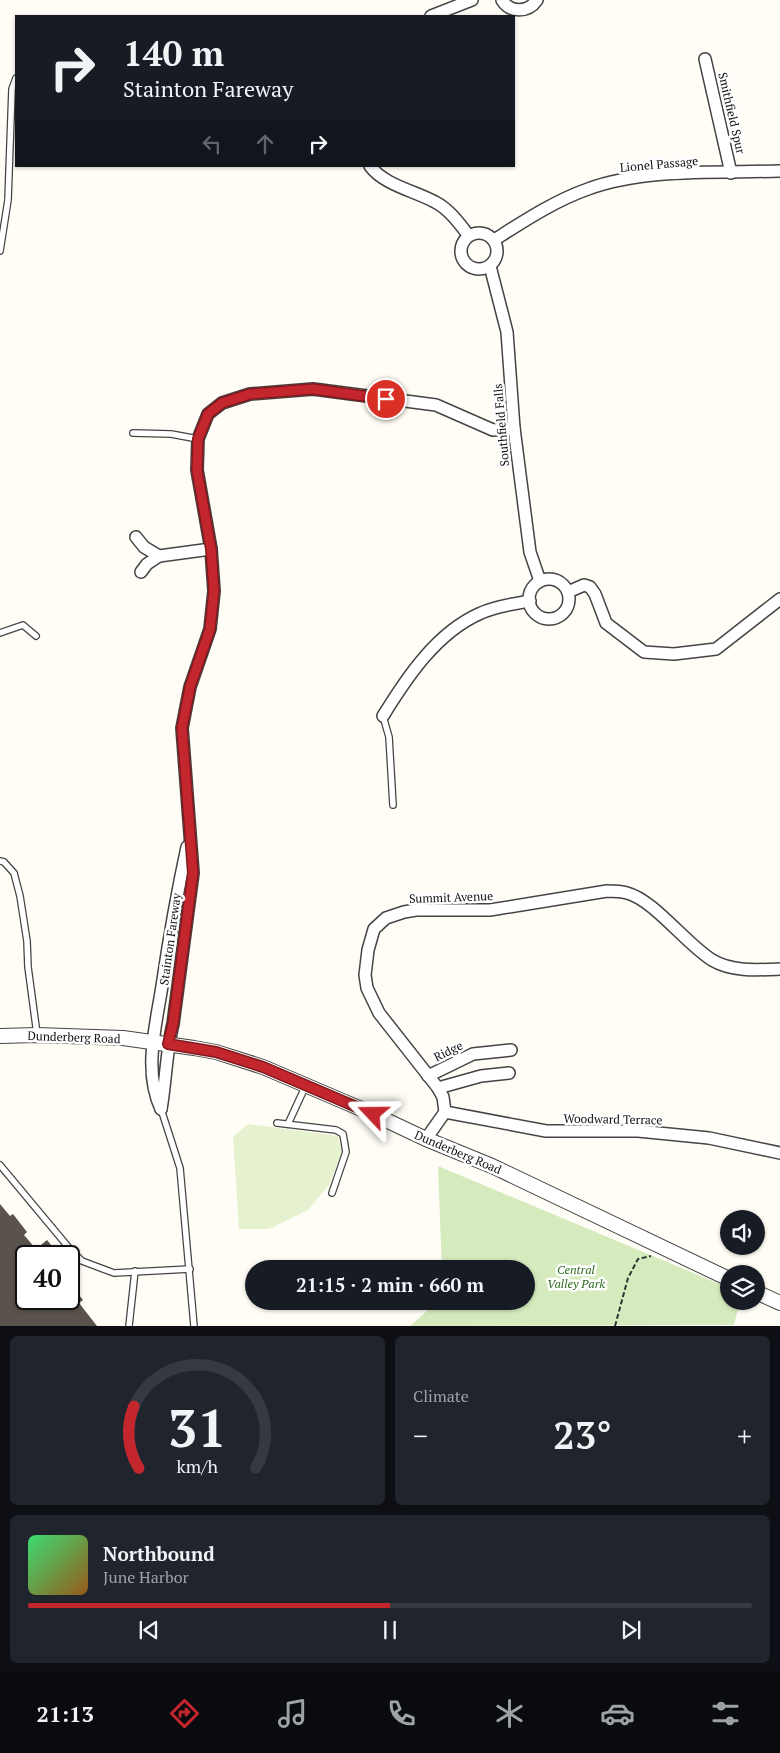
<!DOCTYPE html>
<html lang="en">
<head>
<meta charset="utf-8">
<style>
	:root { --surface:#171b24; --page:#20242c; --text:#f1f3f6; --muted:#9ea1a6; --line:#363941; --accent:#c4262e }
	body { margin:0; font-family:"PT Serif",serif; background:var(--page); color:var(--text); height:100vh; display:flex; flex-direction:column; font-size:19px; white-space:nowrap }
	* { box-sizing:border-box; margin:0 }
	p { font-size:16px; color:var(--muted) }
	.icon { flex:none; width:28px; height:28px; fill:none; stroke:currentColor; stroke-width:2; stroke-linecap:round; stroke-linejoin:round }
	.map { position:relative; height:1326px; overflow:hidden }
	.side { display:flex; flex-direction:column; gap:10px; padding:10px; background:#0d0f14; flex:1 }
	.side>* { flex:none }
	.guide { position:absolute; left:15px; top:15px; width:500px; height:152px; border-radius:0px; box-shadow:0 1px 4px #0004; background:#171b24; color:var(--text); overflow:hidden }
	.controls { position:absolute; left:720px; top:1210px; display:grid; gap:10px }
	.controls a { display:grid; place-items:center; width:45px; height:45px; border-radius:50%; background:var(--surface); box-shadow:0 1px 4px #0004; font-size:25px }
	.speed { position:absolute; left:15px; top:1245px; display:flex; gap:10px; font-size:25px; font-weight:700; text-align:center }
	.speed>* { display:grid; place-content:center; width:65px; height:65px; border-radius:50%; background:var(--surface); box-shadow:0 1px 4px #0004; line-height:1 }
	.speed .limit { border:2px solid #111; border-radius:8px; background:#fff; color:#111 }
	.pin { position:absolute; display:grid; place-items:center; width:42px; height:42px; color:#fff; margin:-21px; border:2px solid #fff; border-radius:50%; box-shadow:0 1px 5px #0007 }
	.me { position:absolute; width:55px; margin:-28px; rotate:293deg; stroke-linejoin:round; filter:drop-shadow(0 0 4px #0008) }
	.turn { display:flex; align-items:center; gap:18px; height:105px; padding:0 25px; font-size:22px }
	.turn .icon { width:65px; height:65px; stroke-width:2.5 }
	.turn b { display:block; font-size:35px; line-height:42px }
	.lanes { display:flex; align-items:center; height:48px; padding:0 25px; background:#0003; justify-content:center; gap:25px; direction:ltr }
	.lanes .off { opacity:.35 }
	.big { font-size:38px; font-weight:600; line-height:1.1 }
	.side .widget { flex:1; display:flex; flex-direction:column; justify-content:center; gap:8px; min-width:0; padding:0 18px; border-radius:8px; background:var(--page) }
	.side .dial { align-items:center; gap:0 }
	.dial svg { height:130px; overflow:visible; fill:none; stroke:var(--line); stroke-width:7; stroke-linecap:round; text-anchor:middle }
	.dial text { fill:var(--text); stroke:none }
	.song { display:flex; align-items:center; gap:15px }
	.cover { width:60px; height:60px; border-radius:8px; background:linear-gradient(135deg,hsl(140 70% 55%),hsl(30 70% 35%)) }
	.played { height:5px; border-radius:2px; background:linear-gradient(90deg,var(--accent) 50%,var(--line) 50%) }
	.keys { display:flex; justify-content:space-around; direction:ltr }
	.heat { display:flex; justify-content:space-between; align-items:center; font-size:28px; direction:ltr }
	.side .tiles { flex:1; display:grid; gap:10px; grid-template-columns:1fr 1fr }
	.widget:last-child { grid-column:span 2 }
	.trip { position:absolute; left:245px; top:1260px; width:290px; height:50px; border-radius:25px; background:var(--surface); box-shadow:0 1px 4px #0004; font-weight:600; line-height:50px; text-align:center }
	.dock { display:flex; height:80px; justify-content:space-around; align-items:center; background:#090b0e; color:var(--muted) }
	.dock .icon { width:35px; height:35px }
	.dock .active { color:var(--accent) }
	.dock b { font-size:22px; color:var(--text) }
	.map>svg:first-child { display:block }
	.green { fill:#d5ebbd }
	.pitch { fill:#e6f2cf }
	.building { fill:#5a524d }
	.lines { fill:none; stroke-linecap:round; stroke-linejoin:round }
	.service-casing { stroke:#444; stroke-width:8 }
	.minor-casing { stroke:#444; stroke-width:14 }
	.tertiary-casing { stroke:#444; stroke-width:16 }
	.path { stroke:#333; stroke-width:2; stroke-dasharray:5 2.5; stroke-linecap:butt }
	.service { stroke:#fff; stroke-width:5.5 }
	.minor { stroke:#fff; stroke-width:11 }
	.tertiary { stroke:#fff; stroke-width:14 }
	.route-casing { stroke:#7f191e; stroke-width:12 }
	.route { stroke:#c4262e; stroke-width:9 }
	.labels { text-anchor:middle; dominant-baseline:central; stroke-width:5; stroke-linejoin:round; paint-order:stroke }
	.street-label { font-size:12px; fill:#111; stroke:#fff }
	.park-label { font-size:12px; font-style:italic; fill:#2f6b1f; stroke:#fff }
</style>
</head>
<body>
<div class="map">
<svg width="780" height="1326" viewBox="0 0 780 1326">
	<rect width="100%" height="100%" fill="#fffdf5"/>
	<path class="green" d="M438,1166L729,1288V1301H740L734,1325L410,1326L438,1301H526V1269H442Z"/>
	<path class="pitch" d="M248,1124L338,1136L342,1152L329,1185L308,1210L269,1229H239L233,1137Z"/>
	<path class="building" d="M0,1204L10,1216L13,1214L27,1232L24,1235L36,1249L47,1240L60,1256H26V1299H69V1283L83,1300L79,1303L97,1326H0Z"/>
	<g class="lines">
		<g class="service-casing">
			<g id="service">
				<path d="M0,251L8,200L12,89L16,78"/>
				<path d="M133,433L171,434L198,439"/>
				<path d="M0,633L23,625L36,636"/>
				<path d="M383,716L389,737L393,805"/>
				<path d="M0,861L4,862L14,873L20,896L27,941L28,967L37,1034"/>
				<path d="M161,1109L180,1168L194,1326"/>
				<path d="M277,1123L336,1130L343,1134L346,1152L332,1193"/>
				<path d="M288,1124L306,1085"/>
				<path d="M0,1165L70,1249L82,1261L114,1273L190,1269"/>
				<path d="M129,1326L135,1271"/>
			</g>
		</g>
		<g class="minor-casing">
			<g id="minor">
				<path d="M502,0C510,13 528,13 537,0"/>
				<path d="M431,16L472,0"/>
				<path d="M705,59L731,173"/>
				<path d="M370,166C384,185 415,191 435,202C449,209 459,223 469,236"/>
				<circle cx="479" cy="251" r="18"/>
				<path d="M494,240C524,221 554,201 588,189C645,168 719,173 780,171"/>
				<path d="M490,266L507,332L514,428L530,552L540,581"/>
				<path d="M136,537L144,547L159,556L211,549"/>
				<path d="M141,572L147,564L159,556"/>
				<circle cx="549" cy="599" r="20"/>
				<path d="M568,592L584,585L590,587L595,594L606,623L644,652L674,654L716,649L780,599"/>
				<path d="M383,716C407,677 437,632 481,613C496,606 513,604 530,601"/>
				<path d="M428,1076L473,1054L511,1050"/>
				<path d="M438,1088L481,1076L509,1073"/>
				<path d="M161,1109C166,1081 166,1052 173,1024L193,873L182,728L190,687L210,629L214,591L211,549L197,470L198,439L208,414L222,403L250,394L313,389L436,405L493,430L514,428"/>
				<path d="M161,1109C143,1071 156,1025 162,986C169,939 177,893 187,847"/>
				<path d="M445,1112L546,1131H638L709,1138L780,1153"/>
				<path d="M426,1139L445,1112L443,1097L438,1088L379,1013L367,988L365,975L368,950L374,929L386,918L404,912L416,910H490L607,891C614,891 620,891 627,893C654,900 686,944 712,960C732,972 758,970 780,969"/>
			</g>
		</g>
		<g class="tertiary-casing">
			<g id="tertiary">
				<path d="M0,1036L37,1035L123,1038L194,1048L216,1052L263,1067L373,1114L426,1139L492,1166L729,1279"/>
				<path d="M756,1292L780,1303"/>
			</g>
		</g>
		<path class="path" d="M615,1326L628,1278L638,1259L651,1256"/>
		<use href="#service" class="service"/>
		<use href="#minor" class="minor"/>
		<use href="#tertiary" class="tertiary"/>
	</g>
	<g class="lines">
		<g class="route-casing">
			<path id="route" d="M373,1114L263,1067L216,1052L168,1044L173,1024L193,873L182,728L190,687L210,629L214,591L211,549L197,470L198,439L208,414L222,403L250,394L313,389L386,399"/>
		</g>
		<use href="#route" class="route"/>
	</g>
	<g class="labels">
		<g class="street-label">
			<text transform="translate(732 113) rotate(77)">Smithfield Spur</text>
			<text transform="translate(659 164) rotate(-5)">Lionel Passage</text>
			<text transform="translate(501 425) rotate(-95)">Southfield Falls</text>
			<text transform="translate(451 897) rotate(-2)">Summit Avenue</text>
			<text transform="translate(170 939) rotate(-82)">Stainton Fareway</text>
			<text transform="translate(74 1037) rotate(2)">Dunderberg Road</text>
			<text transform="translate(448 1051) rotate(-26)">Ridge</text>
			<text transform="translate(613 1119) rotate(1)">Woodward Terrace</text>
			<text transform="translate(458 1152) rotate(23)">Dunderberg Road</text>
		</g>
		<g class="park-label">
			<text x="576" y="1269">Central<tspan x="576" dy="14">Valley Park</tspan></text>
		</g>
	</g>
</svg>
<div class="controls">
<a><svg class="icon" aria-label="sound" viewBox="0 0 24 24"><path d="M4 9h4l5-4v14l-5-4H4zM17 9q2 3 0 6"/></svg></a>
<a><svg class="icon" aria-label="layers" viewBox="0 0 24 24"><path d="M12 4l9 5-9 5-9-5zM3 14l9 5 9-5"/></svg></a>
</div>
<div class="speed"><div class="limit">40</div></div>
<div class="pin" style="left:386px;top:399px;background:#d93025"><svg class="icon" aria-label="arrive" viewBox="0 0 24 24"><path d="M6 21V4h12l-3 4 3 4H6"/></svg></div>
<svg class="me" style="left:373px;top:1114px" viewBox="-20 -20 40 40"><path d="M0-17L14 15 0 8-14 15z" fill="#c4262e" stroke="#fff" stroke-width="4"/></svg>
<div class="trip">21:15 · 2 min · 660 m</div>
<div class="guide">
<div class="turn"><svg class="icon" aria-label="right" viewBox="0 0 24 24"><path d="M7 20v-9h11M14 6l5 5-5 5"/></svg><div><b>140 m</b>Stainton Fareway</div></div>
<div class="lanes"><svg class="icon off" aria-label="left" viewBox="0 0 24 24"><path d="M17 20v-9H6M10 6l-5 5 5 5"/></svg><svg class="icon off" aria-label="ahead" viewBox="0 0 24 24"><path d="M12 20V5M6 11l6-6 6 6"/></svg><svg class="icon" aria-label="right" viewBox="0 0 24 24"><path d="M7 20v-9h11M14 6l5 5-5 5"/></svg></div>
</div>
</div>
<section class="side">
<div class="tiles">
<div class="widget dial"><svg viewBox="0 0 100 80">
<path d="M14 69A42 42 0 1 1 86 69"/>
<path d="M14 69A42 42 0 0 1 11 31" stroke="#c4262e"/>
<text x="50" y="56" font-size="32" font-weight="700">31</text>
<text x="50" y="72" font-size="11">km/h</text>
</svg></div>
<div class="widget"><p>Climate</p>
<div class="heat"><a>−</a><b class="big">23°</b><a>+</a></div>
</div>
<div class="widget">
<div class="song"><i class="cover"></i><div><b>Northbound</b><p>June Harbor</p></div></div>
<div class="played"></div>
<div class="keys"><svg class="icon" aria-label="previous" viewBox="0 0 24 24"><path d="M18 5L8 12l10 7zM5 5v14"/></svg><svg class="icon" aria-label="pause" viewBox="0 0 24 24"><path d="M8 5v14M16 5v14"/></svg><svg class="icon" aria-label="next" viewBox="0 0 24 24"><path d="M6 5l10 7-10 7zM19 5v14"/></svg></div>
</div>
</div>
</section>
<nav class="dock">
<b>21:13</b>
<svg class="icon active" aria-label="directions" viewBox="0 0 24 24"><path d="M12 3l9 9-9 9-9-9zM9 14v-3h6M13 9l2 2-2 2"/></svg>
<svg class="icon" aria-label="music" viewBox="0 0 24 24"><path d="M9 18V5l10-2v13"/><circle cx="6" cy="18" r="3"/><circle cx="16" cy="16" r="3"/></svg>
<svg class="icon" aria-label="phone" viewBox="0 0 24 24"><path d="M5 4h4l2 5-3 2q2 4 5 5l2-3 5 2v4C11 20 4 13 5 4z"/></svg>
<svg class="icon" aria-label="climate" viewBox="0 0 24 24"><path d="M12 3v18M4 7l16 10M4 17L20 7"/></svg>
<svg class="icon" aria-label="car" viewBox="0 0 24 24"><path d="M5 17H2v-5l4-1 3-4h7l3 4 3 1v5h-3M9 17h6M6 11h13"/><circle cx="7" cy="17" r="2"/><circle cx="17" cy="17" r="2"/></svg>
<svg class="icon" aria-label="filters" viewBox="0 0 24 24"><path d="M4 7h16M4 17h16"/><circle cx="9" cy="7" r="2"/><circle cx="15" cy="17" r="2"/></svg>
</nav>
</body>
</html>
